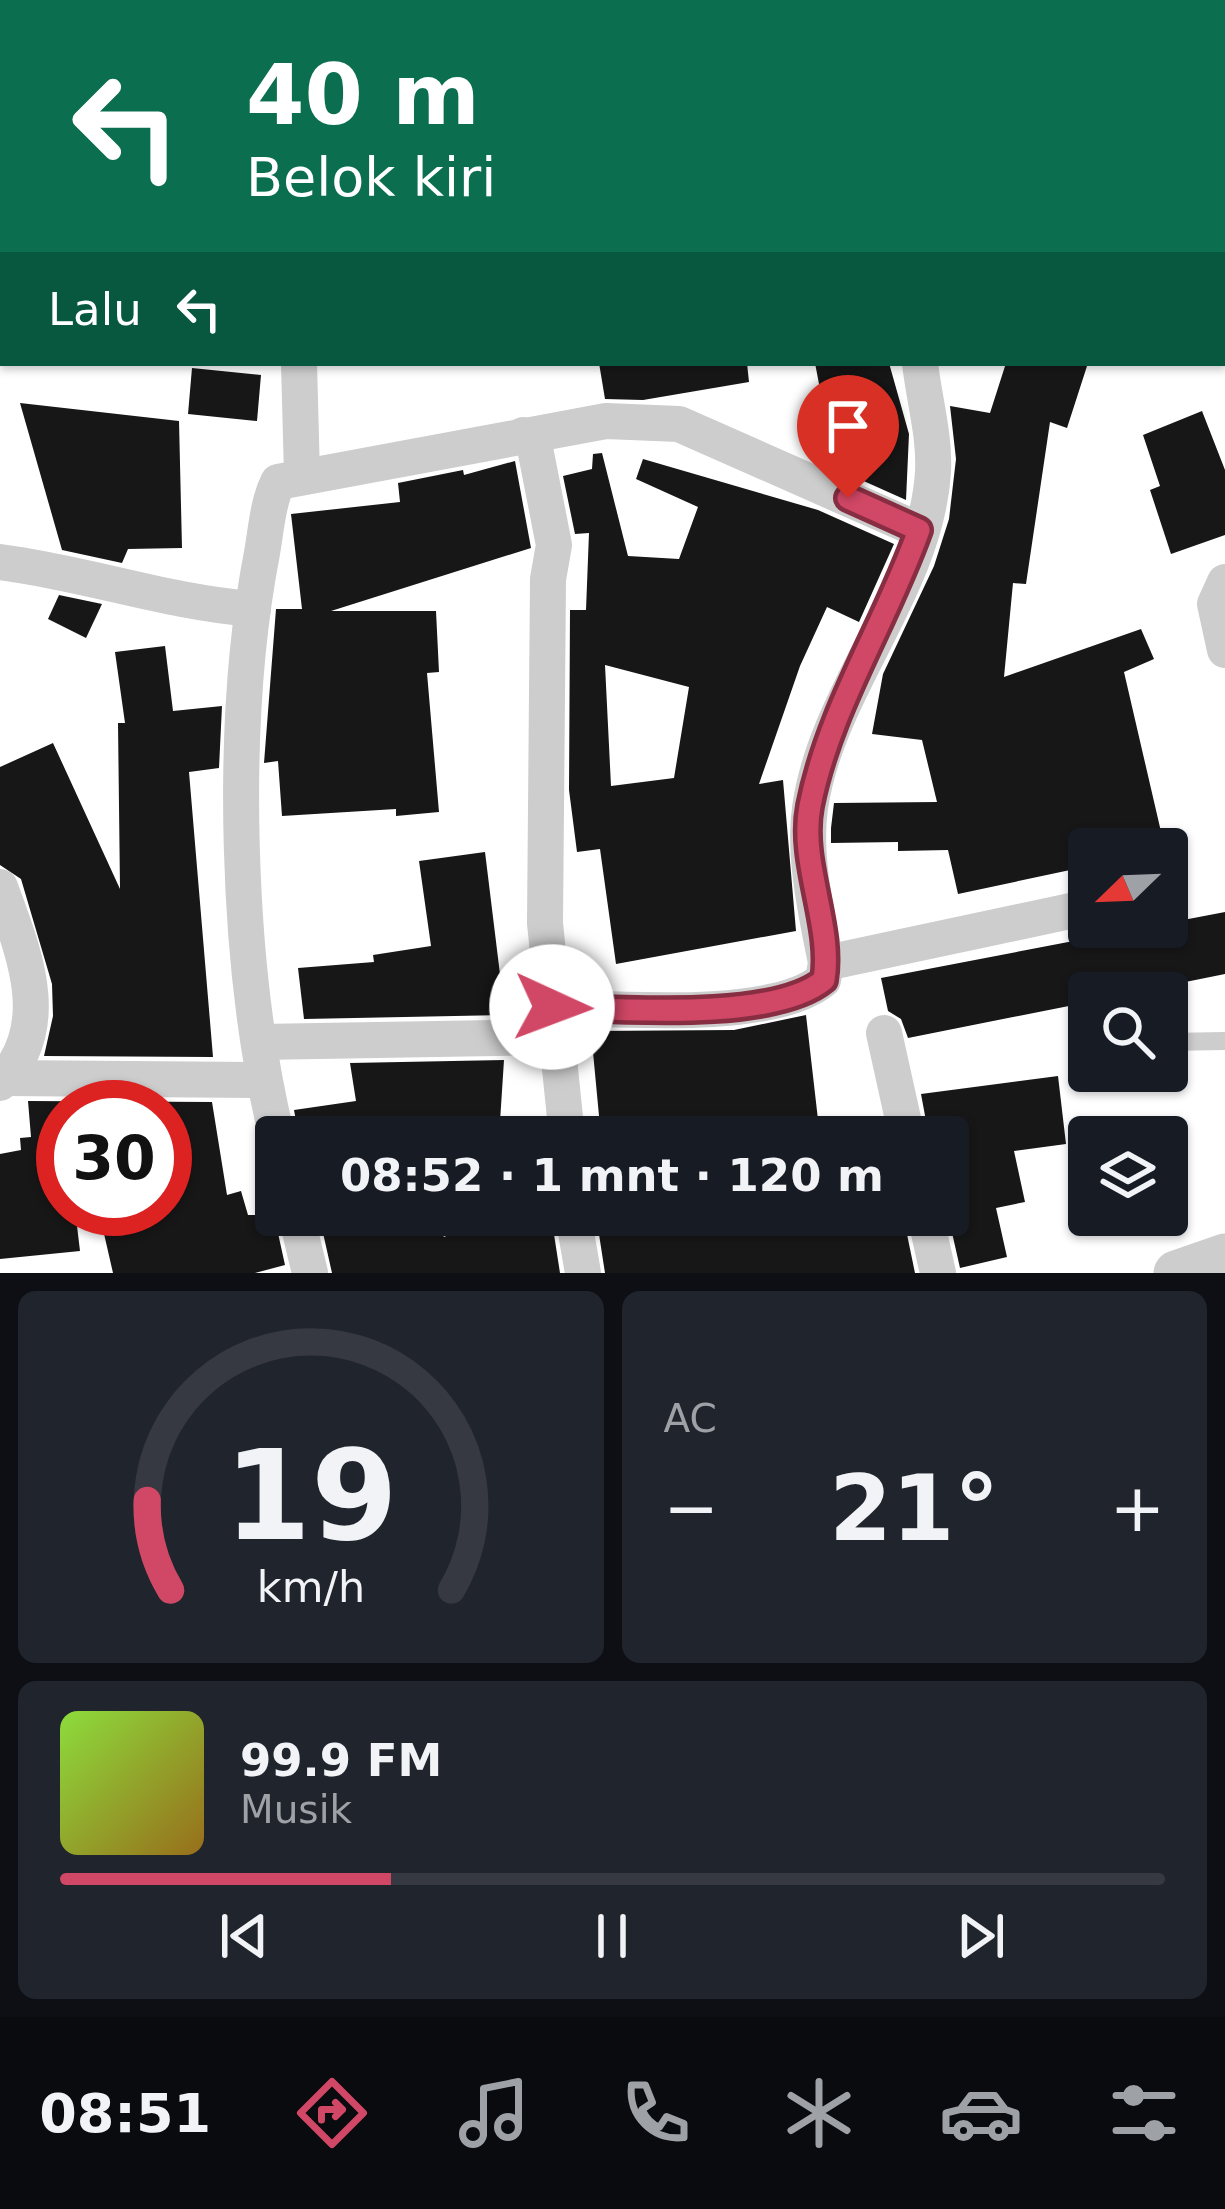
<!DOCTYPE html>
<html lang="id">
<head>
<meta charset="utf-8">
<style>
	:root { --surface:#171b24; --page:#20242c; --text:#f1f3f6; --muted:#9ea1a6; --line:#363941; --accent:#d14766 }
	body { margin:0; font-family:"DejaVu Sans",sans-serif; background:var(--page); color:var(--text); height:100vh; display:flex; flex-direction:column; font-size:45px; white-space:nowrap }
	* { box-sizing:border-box; margin:0 }
	p { font-size:39px; color:var(--muted) }
	.icon { flex:none; width:66px; height:66px; fill:none; stroke:currentColor; stroke-width:2; stroke-linecap:round; stroke-linejoin:round }
	.map { position:relative; height:1273px; overflow:hidden }
	.details { display:flex; flex-direction:column; gap:18px; padding:18px; background:#0d0f14; flex:1 }
	.details>* { flex:none }
	.guide { position:absolute; left:0px; top:0px; width:1227px; height:366px; box-shadow:0 3px 9px #0004; background:#0b6e4f; color:#fff; overflow:hidden }
	.needle { width:78px; rotate:247deg }
	.tools { position:absolute; left:1068px; top:828px; display:grid; gap:24px }
	.tools a { display:grid; place-items:center; width:120px; height:120px; border-radius:12px; background:var(--surface); box-shadow:0 3px 9px #0004; font-size:60px }
	.speed { position:absolute; left:36px; top:1080px; display:flex; gap:24px; font-size:60px; font-weight:700; text-align:center }
	.speed>* { display:grid; place-content:center; width:156px; height:156px; border-radius:50%; background:var(--surface); box-shadow:0 3px 9px #0004; line-height:1 }
	.speed .limit { border:18px solid #d22; background:#fff; color:#111 }
	.pin { position:absolute; display:grid; place-items:center; width:102px; height:102px; color:#fff; margin:-123px -51px; border-radius:50% 50% 50% 0; rotate:-45deg; box-shadow:0 0 12px #0007 }
	.pin .icon { rotate:45deg }
	.me { position:absolute; width:132px; margin:-66px; rotate:92deg; stroke-linejoin:round; filter:drop-shadow(0 0 9px #0008) }
	.turn { display:flex; align-items:center; gap:42px; height:252px; padding:0 48px; font-size:54px }
	.turn .icon { width:156px; height:156px; stroke-width:2.5 }
	.turn b { display:block; font-size:84px; line-height:102px }
	.then { display:flex; align-items:center; height:114px; padding:0 48px; background:#0003; gap:24px; font-size:45px }
	.big { font-size:90px; font-weight:600; line-height:1.1 }
	.details .widget { flex:1; display:flex; flex-direction:column; justify-content:center; gap:18px; min-width:0; padding:0 42px; border-radius:18px; background:var(--page) }
	.details .dial { align-items:center; gap:0 }
	.dial svg { height:312px; overflow:visible; fill:none; stroke:var(--line); stroke-width:7; stroke-linecap:round; text-anchor:middle }
	.dial text { fill:var(--text); stroke:none }
	.song { display:flex; align-items:center; gap:36px }
	.cover { width:144px; height:144px; border-radius:18px; background:linear-gradient(135deg,hsl(90 70% 55%),hsl(40 70% 35%)) }
	.played { height:12px; border-radius:6px; background:linear-gradient(90deg,var(--accent) 30%,var(--line) 30%) }
	.keys { display:flex; justify-content:space-around; direction:ltr }
	.heat { display:flex; justify-content:space-between; align-items:center; font-size:66px; direction:ltr }
	.details .tiles { flex:1; display:grid; gap:18px; grid-template-columns:1fr 1fr }
	.widget:last-child { grid-column:span 2 }
	.trip { position:absolute; left:255px; top:1116px; width:714px; height:120px; border-radius:12px; background:var(--surface); box-shadow:0 3px 9px #0004; font-weight:600; line-height:120px; text-align:center }
	.tab-bar { display:flex; height:192px; justify-content:space-around; align-items:center; background:#090b0e; color:var(--muted) }
	.tab-bar .icon { width:84px; height:84px }
	.tab-bar .current { color:var(--accent) }
	.tab-bar b { font-size:54px; color:var(--text) }
	.map>svg:first-child { display:block }
	.building { fill:#171717; fill-rule:evenodd }
	.lines { fill:none; stroke-linecap:round; stroke-linejoin:round }
	.service { stroke:#cdcdcd; stroke-width:18 }
	.minor { stroke:#cdcdcd; stroke-width:36 }
	.tertiary { stroke:#cdcdcd; stroke-width:45 }
	.route-casing { stroke:#882e42; stroke-width:30 }
	.route { stroke:#d14766; stroke-width:21 }
</style>
</head>
<body>
<div class="map">
<svg width="1225" height="1273" viewBox="0 0 1225 1273">
	<rect width="100%" height="100%" fill="#fff"/>
	<g class="building">
		<path d="M599,363H747L749,382L643,400L605,399Z"/>
		<path d="M815,363H889L909,434L906,500L848,474L840,434L829,436Z"/>
		<path d="M1006,363H1088L1067,428L1050,422L1026,584L1013,583L1004,677L1141,629L1154,659L1124,672L1165,849H1089V866L958,894L948,850L898,851V842L831,843V828L834,803L937,802L922,740L872,734L883,674L934,566L949,519L956,459L950,406L990,413Z"/>
		<path d="M192,368L261,375L257,421L188,414Z"/>
		<path d="M20,403L179,421L182,548L128,549L122,563L62,550Z"/>
		<path d="M1202,411L1225,470V535L1171,554L1150,490L1160,486L1143,435Z"/>
		<path d="M602,453L628,556L679,559L698,507L636,479L643,459L818,510L894,544L859,622L827,607L800,666L759,784L783,780L796,931L616,964L600,849L577,852L569,790L570,610H586L589,533L575,534L563,476L592,469L593,454ZM605,665L689,687L674,778L611,786Z"/>
		<path d="M515,461L531,548L331,611H436L439,672L427,673L439,812L396,816V809L282,816L278,761L264,763L276,609H302L291,514L400,502L398,483L463,470L464,475Z"/>
		<path d="M59,595L102,604L86,638L48,619Z"/>
		<path d="M165,646L173,711L222,706L219,768L189,772L213,1057L44,1056L53,1016L52,984L21,879L0,865V767L53,743L120,889L118,723H125L115,652Z"/>
		<path d="M485,852L505,1015L304,1019L298,968L374,962L373,955L431,946L419,861Z"/>
		<path d="M1225,912V974L1131,993H1089V1002L908,1038L901,1019L888,1011L881,978Z"/>
		<path d="M806,1015L820,1137H601L591,1031L734,1030Z"/>
		<path d="M504,1060L499,1137H299L294,1110L356,1101L350,1063Z"/>
		<path d="M1058,1076L1066,1144L1014,1151L1025,1202L996,1208L1007,1257L960,1268L948,1215V1137H929L921,1094Z"/>
		<path d="M28,1101L212,1102L227,1195L241,1191L248,1215H274L285,1265L255,1273H113L102,1225L165,1210V1107H63V1209H75L80,1251L0,1259V1154L21,1150L20,1138L31,1137Z"/>
		<path d="M319,1215H433L444,1237L494,1215H551L560,1273H332Z"/>
		<path d="M596,1215H698L701,1224L762,1215H903L915,1273H605Z"/>
	</g>
	<g class="lines">
		<path class="service" d="M1167,1042L1225,1041"/>
		<g class="minor">
			<path d="M776,0L777,3"/>
			<path d="M1174,0V3"/>
			<path d="M567,3L569,0"/>
			<path d="M1224,195H1225"/>
			<path d="M1224,228L1225,231"/>
			<path d="M299,363L302,476"/>
			<path d="M523,435L534,443L554,545L548,579L545,923L567,1137"/>
			<path d="M0,562C86,573 166,602 253,609"/>
			<path d="M1225,582L1215,604L1225,650"/>
			<path d="M0,887C23,951 56,1026 0,1083"/>
			<path d="M826,963L1089,907"/>
			<path d="M552,1007C617,1009 773,1022 823,980L826,963C817,917 803,856 810,808C826,692 926,589 933,472C935,436 924,399 920,363"/>
			<path d="M884,1033L907,1137"/>
			<path d="M259,1042L555,1037"/>
			<path d="M4,1078L263,1080"/>
			<path d="M277,1137C236,969 229,723 262,553C266,530 268,502 278,482L606,421L679,424L919,530"/>
			<path d="M296,1215L310,1273"/>
			<path d="M573,1215L583,1273"/>
			<path d="M925,1215L938,1273"/>
		</g>
		<path class="tertiary" d="M1176,1273L1225,1256"/>
	</g>
	<g class="lines">
		<g class="route-casing">
			<path id="route" d="M552,1007C618,1009 773,1022 824,980C833,925 799,863 810,806C829,709 886,623 919,530L848,498"/>
		</g>
		<use href="#route" class="route"/>
	</g>
</svg>
<div class="tools">
<a><svg class="needle" viewBox="-14 -14 28 28"><path d="M0-13l5 13h-10z" fill="#e53935"/><path d="M0 13l5-13h-10z" fill="#9ea1a6"/></svg></a>
<a><svg class="icon" aria-label="search" viewBox="0 0 24 24"><circle cx="10" cy="10" r="6"/><path d="M15 15l6 6"/></svg></a>
<a><svg class="icon" aria-label="layers" viewBox="0 0 24 24"><path d="M12 4l9 5-9 5-9-5zM3 14l9 5 9-5"/></svg></a>
</div>
<div class="speed"><div class="limit">30</div></div>
<div class="pin" style="left:848px;top:498px;background:#d93025"><svg class="icon" aria-label="arrive" viewBox="0 0 24 24"><path d="M6 21V4h12l-3 4 3 4H6"/></svg></div>
<svg class="me" style="left:552px;top:1007px" viewBox="-20 -20 40 40"><circle r="19" fill="#fff"/><path d="M0-13L10 11 0 6-10 11z" fill="#d14766"/></svg>
<div class="trip">08:52 · 1 mnt · 120 m</div>
<div class="guide">
<div class="turn"><svg class="icon" aria-label="left" viewBox="0 0 24 24"><path d="M17 20v-9H6M10 6l-5 5 5 5"/></svg><div><b>40 m</b>Belok kiri</div></div>
<div class="then">Lalu<svg class="icon" aria-label="left" viewBox="0 0 24 24"><path d="M17 20v-9H6M10 6l-5 5 5 5"/></svg></div>
</div>
</div>
<section class="details">
<div class="tiles">
<div class="widget dial"><svg viewBox="0 0 100 80">
<path d="M14 69A42 42 0 1 1 86 69"/>
<path d="M14 69A42 42 0 0 1 8 46" stroke="#d14766"/>
<text x="50" y="56" font-size="32" font-weight="700">19</text>
<text x="50" y="72" font-size="11">km/h</text>
</svg></div>
<div class="widget"><p>AC</p>
<div class="heat"><a>−</a><b class="big">21°</b><a>+</a></div>
</div>
<div class="widget">
<div class="song"><i class="cover"></i><div><b>99.9 FM</b><p>Musik</p></div></div>
<div class="played"></div>
<div class="keys"><svg class="icon" aria-label="previous" viewBox="0 0 24 24"><path d="M18 5L8 12l10 7zM5 5v14"/></svg><svg class="icon" aria-label="pause" viewBox="0 0 24 24"><path d="M8 5v14M16 5v14"/></svg><svg class="icon" aria-label="next" viewBox="0 0 24 24"><path d="M6 5l10 7-10 7zM19 5v14"/></svg></div>
</div>
</div>
</section>
<nav class="tab-bar">
<b>08:51</b>
<svg class="icon current" aria-label="directions" viewBox="0 0 24 24"><path d="M12 3l9 9-9 9-9-9zM9 14v-3h6M13 9l2 2-2 2"/></svg>
<svg class="icon" aria-label="music" viewBox="0 0 24 24"><path d="M9 18V5l10-2v13"/><circle cx="6" cy="18" r="3"/><circle cx="16" cy="16" r="3"/></svg>
<svg class="icon" aria-label="phone" viewBox="0 0 24 24"><path d="M5 4h4l2 5-3 2q2 4 5 5l2-3 5 2v4C11 20 4 13 5 4z"/></svg>
<svg class="icon" aria-label="climate" viewBox="0 0 24 24"><path d="M12 3v18M4 7l16 10M4 17L20 7"/></svg>
<svg class="icon" aria-label="car" viewBox="0 0 24 24"><path d="M5 17H2v-5l4-1 3-4h7l3 4 3 1v5h-3M9 17h6M6 11h13"/><circle cx="7" cy="17" r="2"/><circle cx="17" cy="17" r="2"/></svg>
<svg class="icon" aria-label="filters" viewBox="0 0 24 24"><path d="M4 7h16M4 17h16"/><circle cx="9" cy="7" r="2"/><circle cx="15" cy="17" r="2"/></svg>
</nav>
</body>
</html>
